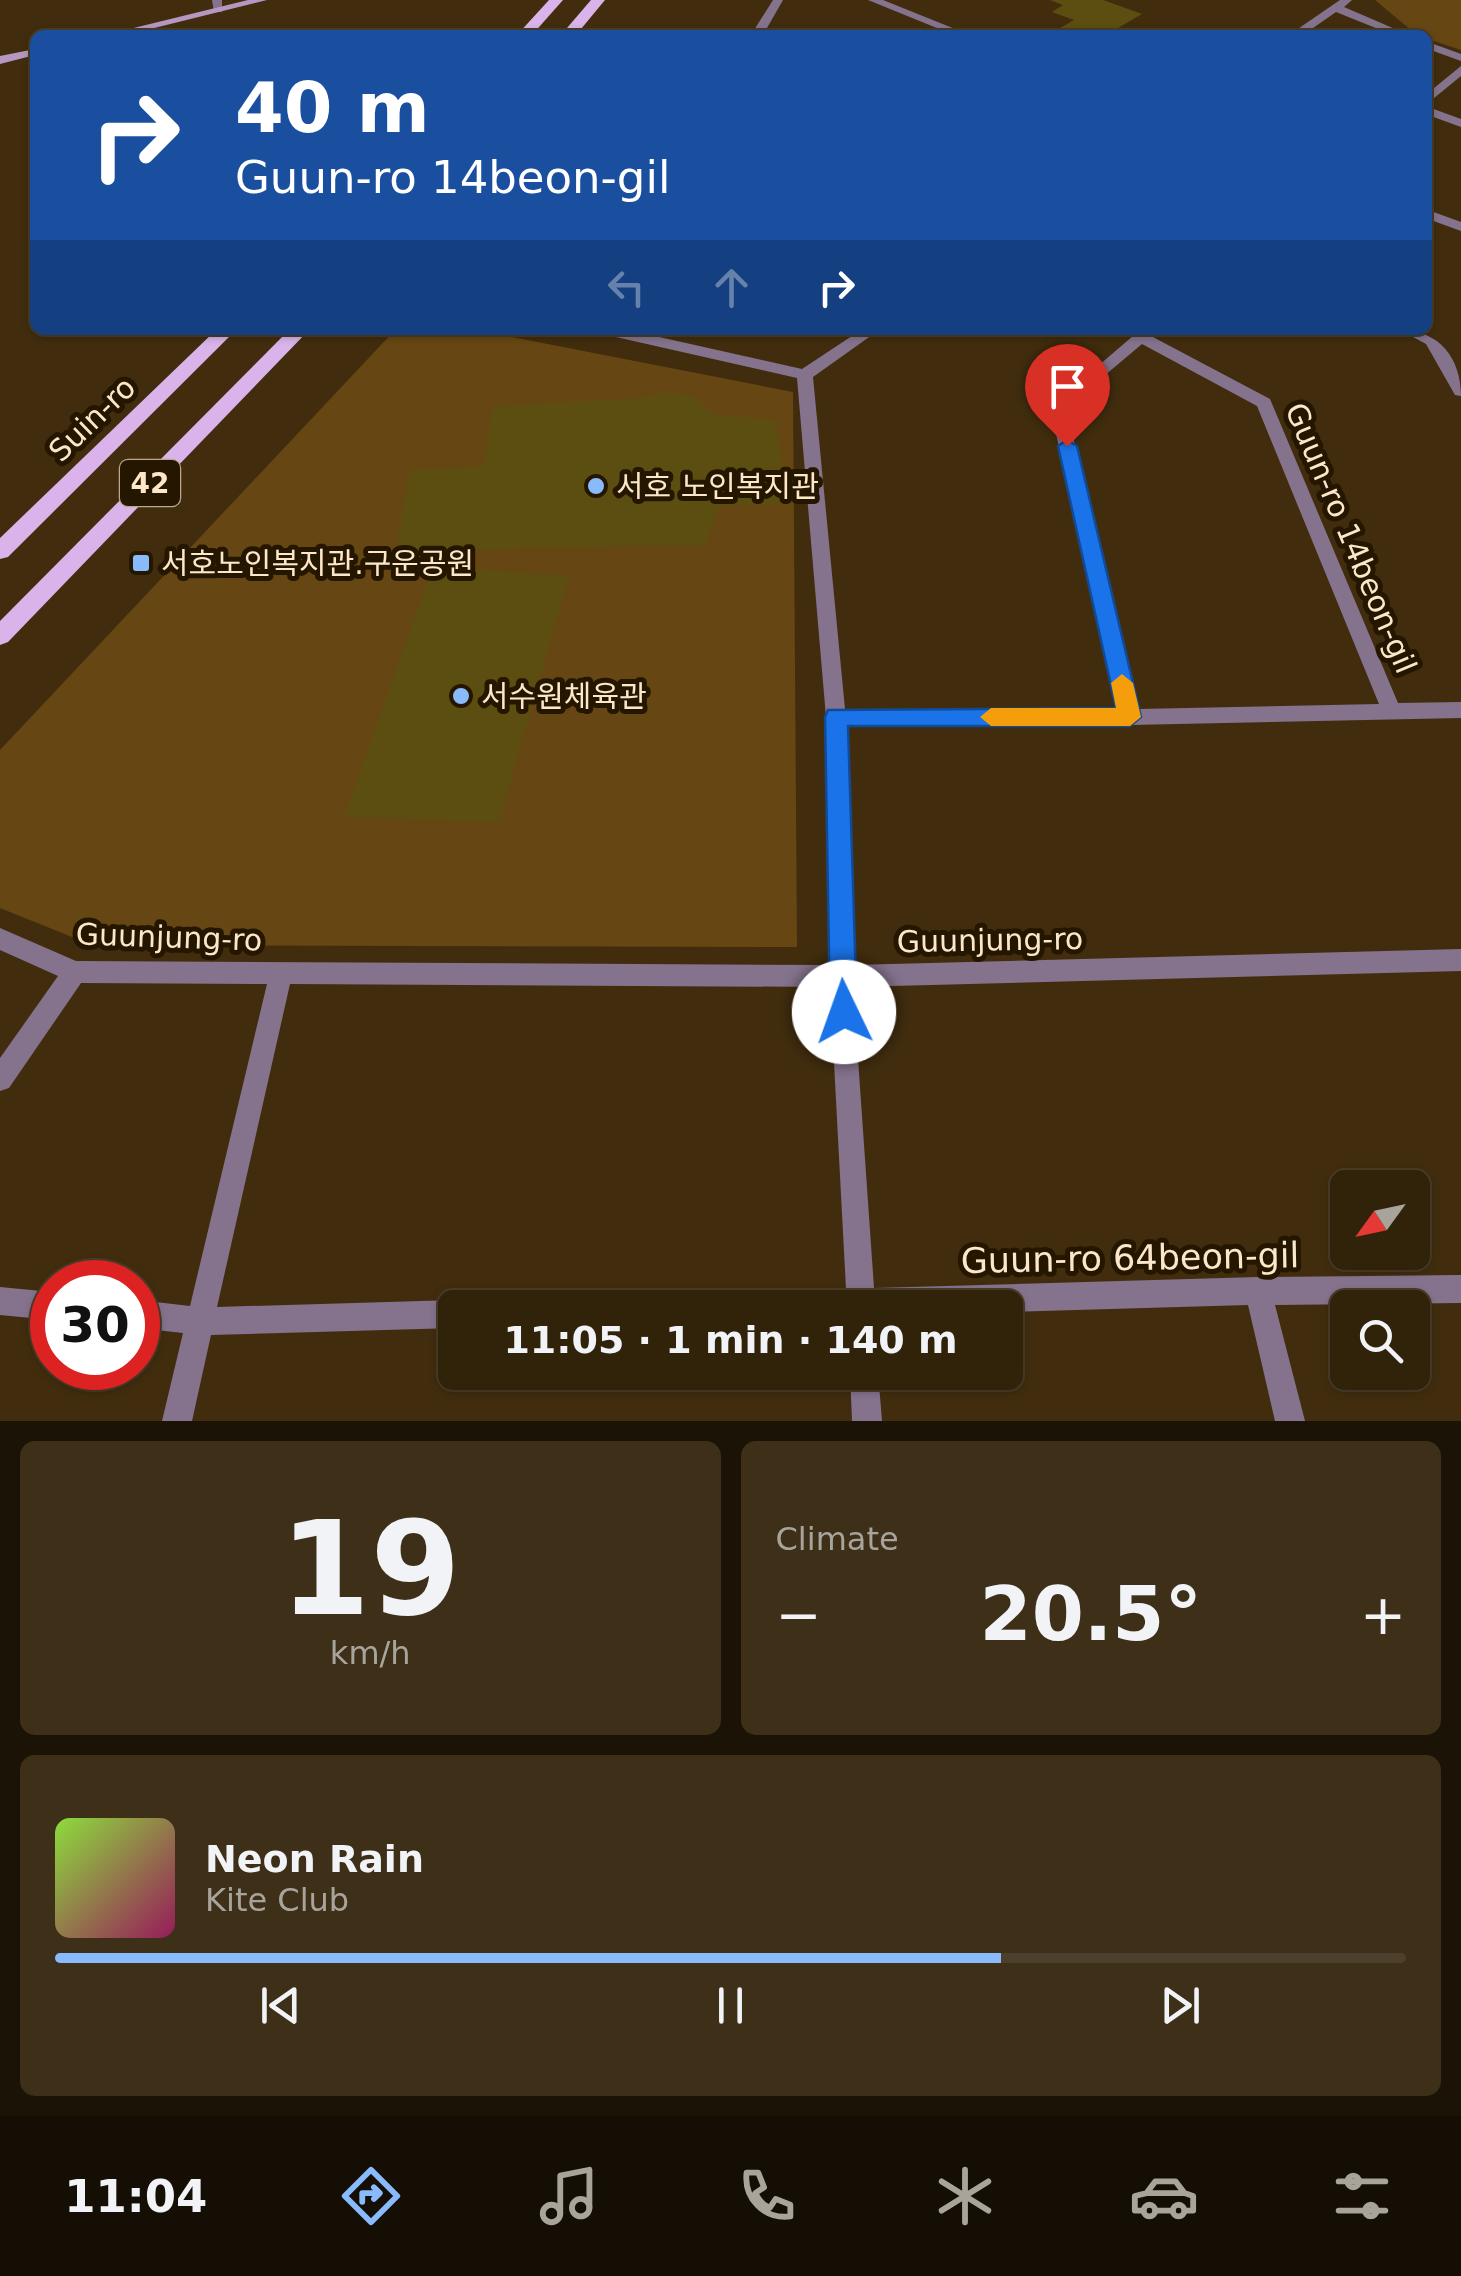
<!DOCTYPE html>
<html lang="en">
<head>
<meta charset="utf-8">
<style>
	:root { --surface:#31220a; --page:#3d2f18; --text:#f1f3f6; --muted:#a8a49c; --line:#4c3f2b; --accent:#89bafc }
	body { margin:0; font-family:"DejaVu Sans","Noto Sans KR",sans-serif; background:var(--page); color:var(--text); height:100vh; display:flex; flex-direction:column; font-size:38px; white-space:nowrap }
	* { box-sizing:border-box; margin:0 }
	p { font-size:32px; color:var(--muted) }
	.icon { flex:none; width:55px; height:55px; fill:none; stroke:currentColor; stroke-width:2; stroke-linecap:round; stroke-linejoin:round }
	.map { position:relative; height:1421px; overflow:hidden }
	.panel { display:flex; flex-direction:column; gap:20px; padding:20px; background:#1b1306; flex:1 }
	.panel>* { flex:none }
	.guide { position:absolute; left:30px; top:30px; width:1402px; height:305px; border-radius:15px; box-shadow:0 2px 8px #0004,0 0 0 2px var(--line); background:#1a4fa0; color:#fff; overflow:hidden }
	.needle { width:65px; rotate:237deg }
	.controls { position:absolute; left:1330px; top:1170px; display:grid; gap:20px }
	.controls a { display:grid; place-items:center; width:100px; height:100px; border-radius:15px; background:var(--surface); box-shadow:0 2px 8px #0004,0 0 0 2px var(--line); font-size:50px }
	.speed { position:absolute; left:30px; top:1260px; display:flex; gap:20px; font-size:50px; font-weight:700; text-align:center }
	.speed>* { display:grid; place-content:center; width:130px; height:130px; border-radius:50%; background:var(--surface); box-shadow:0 2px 8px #0004,0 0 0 2px var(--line); line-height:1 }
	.speed .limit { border:15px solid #d22; background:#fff; color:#111 }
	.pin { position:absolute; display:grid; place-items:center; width:85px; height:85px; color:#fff; margin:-102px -42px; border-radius:50% 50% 50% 0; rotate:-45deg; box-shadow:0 0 10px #0007 }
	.pin .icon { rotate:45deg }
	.me { position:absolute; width:110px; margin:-55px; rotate:357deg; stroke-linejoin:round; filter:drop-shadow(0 0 8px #0008) }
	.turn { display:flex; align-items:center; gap:35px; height:210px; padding:0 40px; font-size:45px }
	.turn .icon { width:130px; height:130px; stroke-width:2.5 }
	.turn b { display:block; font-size:70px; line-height:85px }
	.lanes { display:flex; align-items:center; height:95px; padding:0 40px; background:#0003; justify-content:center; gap:50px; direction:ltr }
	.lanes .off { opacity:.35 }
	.big { font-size:75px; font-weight:700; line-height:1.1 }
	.panel .tile { flex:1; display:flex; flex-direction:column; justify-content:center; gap:15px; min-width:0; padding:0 35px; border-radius:15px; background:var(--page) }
	.panel .dial { align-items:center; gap:0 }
	.dial b { font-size:130px; line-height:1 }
	.song { display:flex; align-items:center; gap:30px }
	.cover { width:120px; height:120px; border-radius:15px; background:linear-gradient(135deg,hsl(90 70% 55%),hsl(330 70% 35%)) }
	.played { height:10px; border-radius:5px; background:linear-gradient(90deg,var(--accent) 70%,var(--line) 70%) }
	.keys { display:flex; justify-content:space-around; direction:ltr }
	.heat { display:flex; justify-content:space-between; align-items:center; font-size:55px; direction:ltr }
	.panel .tiles { flex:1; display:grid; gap:20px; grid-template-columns:1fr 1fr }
	.tile:last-child { grid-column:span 2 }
	.trip { position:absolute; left:438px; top:1290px; width:585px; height:100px; border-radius:15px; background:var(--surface); box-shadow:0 2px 8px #0004,0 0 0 2px var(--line); font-weight:700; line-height:100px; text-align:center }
	.menu { display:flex; height:160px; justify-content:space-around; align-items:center; background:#140e04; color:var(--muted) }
	.menu .icon { width:70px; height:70px }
	.menu .on { color:var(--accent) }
	.menu b { font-size:45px; color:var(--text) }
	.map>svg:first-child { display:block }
	.green { fill:#664713 }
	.building { fill:#5c4e11 }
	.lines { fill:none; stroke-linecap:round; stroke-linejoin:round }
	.street { fill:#85738d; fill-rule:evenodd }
	.secondary { fill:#b597c1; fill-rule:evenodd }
	.primary { fill:#d9b3e9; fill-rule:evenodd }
	.route { fill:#1a73e8; stroke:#114b97; stroke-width:2.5 }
	.slow { fill:#f59e0b }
	.poi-dot { fill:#89bafc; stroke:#251600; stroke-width:4 }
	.labels { text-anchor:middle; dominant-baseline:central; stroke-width:10; stroke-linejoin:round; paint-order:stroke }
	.shield { fill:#251600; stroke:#bca88d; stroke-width:2.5 }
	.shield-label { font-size:28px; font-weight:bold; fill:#fce7ca }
	.street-label { font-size:30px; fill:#fce7ca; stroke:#251600 }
	.poi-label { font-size:30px; fill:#fce7ca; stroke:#251600; text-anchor:start }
	.near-street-label { font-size:35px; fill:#fce7ca; stroke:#251600 }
</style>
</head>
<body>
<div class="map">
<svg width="1461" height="1421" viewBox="0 0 1461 1421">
	<rect width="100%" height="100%" fill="#412d0e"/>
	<g class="green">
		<path d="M1375,0H1461V50L1428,39V35H1417Z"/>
		<path d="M395,330H476L793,392L797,947L92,945L0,908V750Z"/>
	</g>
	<g class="building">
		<path d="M1050,0H1103L1142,14L1106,35H1048L1074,20L1052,12L1063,5Z"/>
		<path d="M668,392L696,397L711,414L776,420L787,503L718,506L706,545L396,551L410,469L483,467L493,406L631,399Z"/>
		<path d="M433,566L569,576L499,822L344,817Z"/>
	</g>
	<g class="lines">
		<g class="street">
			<path d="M212,0H222V12H214Z"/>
			<path d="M773,0H783L763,35H751Z"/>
			<path d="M868,0H883L970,35H954Z"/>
			<path d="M1340,0H1352L1344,7L1409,35H1393L1336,12L1303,35H1289Z"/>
			<path d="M1428,42L1461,54V61L1428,49Z"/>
			<path d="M1461,66V76L1428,103V93Z"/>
			<path d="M1428,107L1461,119V127L1428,115Z"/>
			<path d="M1428,210L1461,222V231L1428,219Z"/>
			<path d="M599,330H628L802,369L861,330H879L813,377L845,709H1118L1050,407L1140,330H1157L1151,336L1270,399L1398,703L1461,702V718L1130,725H846L852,965L1461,949V971L853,987L874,1288L1258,1277L1461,1275V1303L1275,1305L1305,1421H1275L1248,1305L1005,1312V1308H663L667,1298L677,1294L846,1289L830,987L290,984L217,1307L455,1300L466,1308H455V1328L211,1335L192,1421H162L183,1333L138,1328V1300L190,1306L267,984L81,983L9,1088L0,1091V1058L58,976L0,950V928L76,961L829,965L826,717L797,378L607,335ZM1142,344L1257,406L1379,704L1138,709L1066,408Z"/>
			<path d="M1400,330C1439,330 1461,358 1461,396L1455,395L1426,344Z"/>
			<path d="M0,1287L52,1292V1320L0,1315Z"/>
			<path d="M850,1372H878L882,1421H852Z"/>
		</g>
		<g class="secondary">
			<path d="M248,0H267L126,35H105Z"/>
			<path d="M35,49V55L0,64V56Z"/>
		</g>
		<g class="primary">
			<path d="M549,0H563L532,35H517Z"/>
			<path d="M591,0H605L576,35H561Z"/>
			<path d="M216,330H236L8,557L0,559V538Z"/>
			<path d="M289,330H309L8,642L0,645V621Z"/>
		</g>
	</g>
	<path class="route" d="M1067,440L1077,446L1141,717L1130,726H848L857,1012L853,1022L844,1026L834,1022L830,1012L825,717L828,710L1116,708L1058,446Z"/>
	<path class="slow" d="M1122,674L1133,683L1141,717L1130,726H991L980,717L991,708H1116L1111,683Z"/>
	<g class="poi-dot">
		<circle cx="596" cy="486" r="10"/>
		<rect x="131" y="553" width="20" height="20" rx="5"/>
		<circle cx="461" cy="696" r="10"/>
	</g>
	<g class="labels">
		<rect class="shield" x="120" y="460" width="60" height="46" rx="8"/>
		<g class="shield-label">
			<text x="150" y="483">42</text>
		</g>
		<g class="street-label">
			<text transform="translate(92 419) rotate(-44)">Suin-ro</text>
			<text transform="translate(1351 538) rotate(67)">Guun-ro 14beon-gil</text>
			<text transform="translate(169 937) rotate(2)">Guunjung-ro</text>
			<text transform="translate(990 940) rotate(-1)">Guunjung-ro</text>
		</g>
		<g class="poi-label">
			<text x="616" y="486">서호 노인복지관</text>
			<text x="161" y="563">서호노인복지관.구운공원</text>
			<text x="481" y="696">서수원체육관</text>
		</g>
		<g class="near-street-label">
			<text transform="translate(1130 1258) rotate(-1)">Guun-ro 64beon-gil</text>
		</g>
	</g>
</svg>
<div class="controls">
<a><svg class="needle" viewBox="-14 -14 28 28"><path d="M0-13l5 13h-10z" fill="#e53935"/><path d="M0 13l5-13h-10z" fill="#a8a49c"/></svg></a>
<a><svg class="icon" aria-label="search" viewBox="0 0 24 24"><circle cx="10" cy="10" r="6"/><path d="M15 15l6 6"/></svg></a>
</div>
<div class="speed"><div class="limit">30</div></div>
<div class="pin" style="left:1067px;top:446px;background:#d93025"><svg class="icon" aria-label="arrive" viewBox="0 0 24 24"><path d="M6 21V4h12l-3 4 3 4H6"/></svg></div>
<svg class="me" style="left:844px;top:1012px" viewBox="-20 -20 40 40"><circle r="19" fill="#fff"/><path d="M0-13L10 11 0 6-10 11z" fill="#1a73e8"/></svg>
<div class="trip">11:05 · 1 min · 140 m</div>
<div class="guide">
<div class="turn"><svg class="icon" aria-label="right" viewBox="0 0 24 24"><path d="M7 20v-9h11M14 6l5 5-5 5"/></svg><div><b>40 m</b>Guun-ro 14beon-gil</div></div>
<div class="lanes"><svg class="icon off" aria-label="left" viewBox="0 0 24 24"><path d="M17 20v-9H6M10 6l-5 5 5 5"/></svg><svg class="icon off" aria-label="ahead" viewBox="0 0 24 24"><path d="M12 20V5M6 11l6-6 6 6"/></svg><svg class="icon" aria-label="right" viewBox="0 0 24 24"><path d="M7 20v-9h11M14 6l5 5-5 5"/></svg></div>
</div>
</div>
<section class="panel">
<div class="tiles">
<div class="tile dial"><b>19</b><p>km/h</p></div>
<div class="tile"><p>Climate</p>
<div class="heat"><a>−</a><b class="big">20.5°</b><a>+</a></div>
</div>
<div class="tile">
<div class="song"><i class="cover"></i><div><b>Neon Rain</b><p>Kite Club</p></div></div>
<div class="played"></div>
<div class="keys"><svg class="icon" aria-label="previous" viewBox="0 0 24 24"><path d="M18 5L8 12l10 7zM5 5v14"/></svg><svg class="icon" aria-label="pause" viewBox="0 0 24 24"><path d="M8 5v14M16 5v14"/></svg><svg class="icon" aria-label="next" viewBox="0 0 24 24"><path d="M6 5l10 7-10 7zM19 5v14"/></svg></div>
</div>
</div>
</section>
<nav class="menu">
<b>11:04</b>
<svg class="icon on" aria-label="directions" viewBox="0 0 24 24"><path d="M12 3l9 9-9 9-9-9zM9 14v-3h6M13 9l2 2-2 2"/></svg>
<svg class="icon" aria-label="music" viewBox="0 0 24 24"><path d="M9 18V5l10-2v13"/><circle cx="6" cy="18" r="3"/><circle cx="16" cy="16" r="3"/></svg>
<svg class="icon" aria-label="phone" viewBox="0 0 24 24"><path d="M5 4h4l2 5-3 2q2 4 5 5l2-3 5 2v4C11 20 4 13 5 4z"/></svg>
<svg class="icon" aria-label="climate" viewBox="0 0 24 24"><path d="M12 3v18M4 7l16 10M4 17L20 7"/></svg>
<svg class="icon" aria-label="car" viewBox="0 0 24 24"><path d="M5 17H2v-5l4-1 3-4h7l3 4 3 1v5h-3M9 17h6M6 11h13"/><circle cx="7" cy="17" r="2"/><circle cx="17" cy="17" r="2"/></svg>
<svg class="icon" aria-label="filters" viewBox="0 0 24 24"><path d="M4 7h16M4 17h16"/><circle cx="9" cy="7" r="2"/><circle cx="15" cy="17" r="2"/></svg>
</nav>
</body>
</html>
